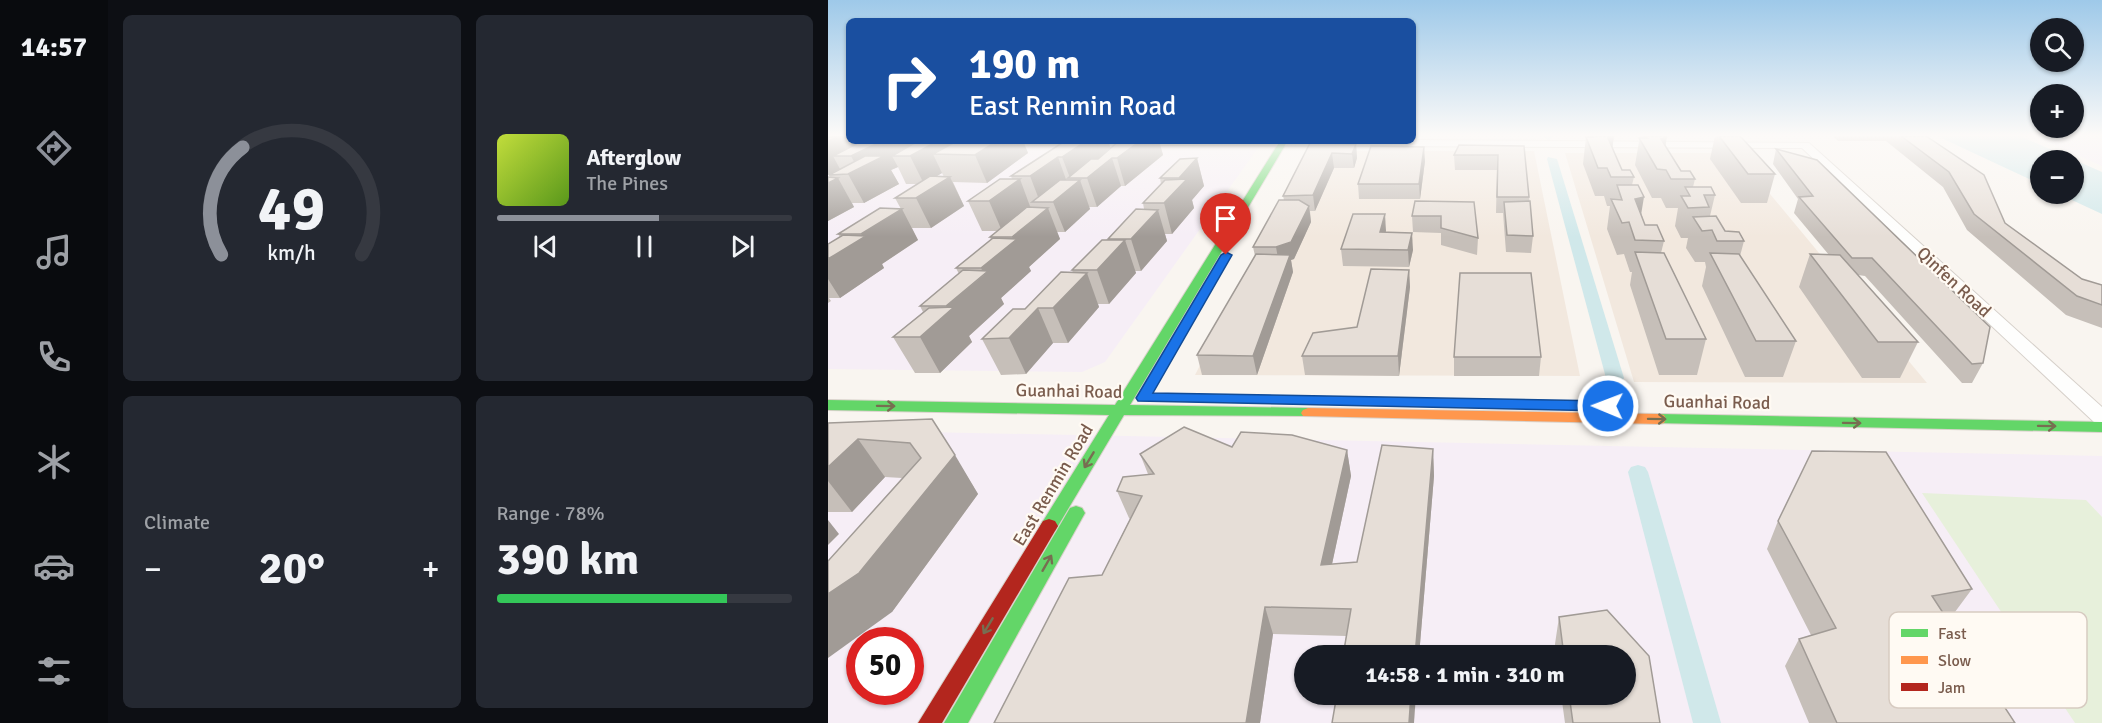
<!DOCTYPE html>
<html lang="en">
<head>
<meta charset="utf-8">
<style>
	:root { --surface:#171b24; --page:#242831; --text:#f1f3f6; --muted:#9ea1a6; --line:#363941; --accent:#8c9099 }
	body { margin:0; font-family:Signika,sans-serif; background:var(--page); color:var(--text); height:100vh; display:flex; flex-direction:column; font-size:22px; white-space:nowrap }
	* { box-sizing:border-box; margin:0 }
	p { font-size:20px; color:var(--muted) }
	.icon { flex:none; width:33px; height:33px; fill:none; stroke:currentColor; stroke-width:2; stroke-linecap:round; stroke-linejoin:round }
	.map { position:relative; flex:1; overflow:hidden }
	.details { display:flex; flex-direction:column; gap:15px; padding:15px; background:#0d0f14; width:720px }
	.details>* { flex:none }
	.top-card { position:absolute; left:18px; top:18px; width:570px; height:126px; border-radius:9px; box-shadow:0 2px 4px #0004; background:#1a4fa0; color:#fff; overflow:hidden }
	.controls { position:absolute; left:1202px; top:18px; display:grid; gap:12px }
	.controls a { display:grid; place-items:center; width:54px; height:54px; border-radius:50%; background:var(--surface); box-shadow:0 2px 4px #0004; font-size:30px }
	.speed { position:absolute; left:18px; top:627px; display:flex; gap:12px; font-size:30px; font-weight:700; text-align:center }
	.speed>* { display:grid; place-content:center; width:78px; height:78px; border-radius:50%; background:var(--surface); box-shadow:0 2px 4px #0004; line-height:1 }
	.speed .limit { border:9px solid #d22; background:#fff; color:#111 }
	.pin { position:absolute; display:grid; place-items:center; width:51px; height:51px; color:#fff; margin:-62px -26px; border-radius:50% 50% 50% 0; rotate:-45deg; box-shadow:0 0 6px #0007 }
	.pin .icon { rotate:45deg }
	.me { position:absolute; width:66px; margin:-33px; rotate:271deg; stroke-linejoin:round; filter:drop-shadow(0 0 4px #0008) }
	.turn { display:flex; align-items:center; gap:21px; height:126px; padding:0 24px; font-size:27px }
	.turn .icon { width:78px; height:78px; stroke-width:2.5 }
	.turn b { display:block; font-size:42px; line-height:51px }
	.big { font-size:45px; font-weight:700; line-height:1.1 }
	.details .widget { flex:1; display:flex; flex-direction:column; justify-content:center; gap:9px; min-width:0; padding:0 21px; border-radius:9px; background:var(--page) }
	.details .dial { align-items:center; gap:0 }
	.dial svg { height:156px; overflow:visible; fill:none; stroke:var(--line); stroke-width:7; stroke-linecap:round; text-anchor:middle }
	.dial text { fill:var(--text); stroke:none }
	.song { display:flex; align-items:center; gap:18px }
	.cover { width:72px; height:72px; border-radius:9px; background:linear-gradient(135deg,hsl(70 70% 55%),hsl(90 70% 35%)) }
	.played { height:6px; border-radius:3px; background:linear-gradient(90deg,var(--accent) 55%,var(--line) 55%) }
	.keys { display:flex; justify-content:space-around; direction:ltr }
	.heat { display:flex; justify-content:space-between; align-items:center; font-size:33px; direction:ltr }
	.charge { height:9px; border-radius:4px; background:linear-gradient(90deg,#34c759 78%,var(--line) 0) }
	.details .tiles { flex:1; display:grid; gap:15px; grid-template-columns:repeat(2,1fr) }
	.trip { position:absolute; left:466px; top:645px; width:342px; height:60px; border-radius:30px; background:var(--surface); box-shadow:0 2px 4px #0004; font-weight:700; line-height:60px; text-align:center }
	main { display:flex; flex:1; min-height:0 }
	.tab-bar { display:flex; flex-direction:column; width:108px; justify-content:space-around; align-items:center; background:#090b0e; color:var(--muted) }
	.tab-bar .icon { width:42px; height:42px }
	.tab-bar .current { color:var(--accent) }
	.tab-bar b { font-size:27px; color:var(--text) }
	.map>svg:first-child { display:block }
	.residential { fill:#f2e8de }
	.education { fill:#f6eef6; fill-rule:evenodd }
	.green { fill:#e7f0db }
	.water { fill:#d0e8ea }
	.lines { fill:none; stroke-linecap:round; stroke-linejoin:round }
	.canal { fill:#d0e8ea; fill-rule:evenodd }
	.street-casing { stroke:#d7d1cb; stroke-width:2 }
	.fast-casing { stroke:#d9d2cb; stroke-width:2 }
	.slow-casing { stroke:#d9d2cb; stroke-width:2 }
	.jam-casing { stroke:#d9d2cb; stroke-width:2 }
	.street { fill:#fefefd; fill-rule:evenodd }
	.fast { fill:#63d668; fill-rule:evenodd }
	.slow { fill:#ff974d; fill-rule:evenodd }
	.jam { fill:#b3261e; fill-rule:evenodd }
	.wall { fill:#c6bfb9; fill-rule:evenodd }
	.shaded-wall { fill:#a19b96 }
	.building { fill:#e6ded7; stroke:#a19b96; stroke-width:1.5 }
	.oneway { stroke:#776e51 }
	.route { fill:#1a73e8; stroke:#114b97; stroke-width:1.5 }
	.labels { text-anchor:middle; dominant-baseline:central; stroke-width:4.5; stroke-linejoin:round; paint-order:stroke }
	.street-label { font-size:18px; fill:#7a5c4d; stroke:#fffaf3 }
	.key { fill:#fffaf3; stroke:#d7cbc1; stroke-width:1.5 }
	.key-label { font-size:16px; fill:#7a5c4d }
</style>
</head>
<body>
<main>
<nav class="tab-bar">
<b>14:57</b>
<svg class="icon current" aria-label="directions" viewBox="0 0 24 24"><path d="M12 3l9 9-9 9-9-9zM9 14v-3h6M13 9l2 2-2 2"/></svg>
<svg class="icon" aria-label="music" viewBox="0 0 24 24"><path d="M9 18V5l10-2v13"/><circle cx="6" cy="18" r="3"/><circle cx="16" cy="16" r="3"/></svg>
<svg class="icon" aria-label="phone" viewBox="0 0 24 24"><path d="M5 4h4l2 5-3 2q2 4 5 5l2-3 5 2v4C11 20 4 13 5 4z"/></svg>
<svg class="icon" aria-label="climate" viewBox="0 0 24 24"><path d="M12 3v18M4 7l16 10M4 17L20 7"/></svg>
<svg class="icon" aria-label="car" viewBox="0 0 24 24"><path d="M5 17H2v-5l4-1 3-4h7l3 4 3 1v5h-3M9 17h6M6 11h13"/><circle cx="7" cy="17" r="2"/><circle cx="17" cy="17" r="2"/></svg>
<svg class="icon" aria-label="filters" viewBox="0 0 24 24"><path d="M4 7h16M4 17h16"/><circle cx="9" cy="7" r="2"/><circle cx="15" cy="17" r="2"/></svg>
</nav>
<section class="details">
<div class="tiles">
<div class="widget dial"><svg viewBox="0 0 100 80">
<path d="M14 69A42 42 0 1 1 86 69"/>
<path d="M14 69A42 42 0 0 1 25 14" stroke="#8c9099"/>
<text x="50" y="56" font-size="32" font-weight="700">49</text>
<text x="50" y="72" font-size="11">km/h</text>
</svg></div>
<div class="widget">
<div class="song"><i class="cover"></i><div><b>Afterglow</b><p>The Pines</p></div></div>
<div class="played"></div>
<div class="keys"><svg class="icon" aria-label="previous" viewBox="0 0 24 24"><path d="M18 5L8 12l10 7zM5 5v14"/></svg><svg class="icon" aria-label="pause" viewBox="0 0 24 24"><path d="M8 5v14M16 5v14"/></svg><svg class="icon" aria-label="next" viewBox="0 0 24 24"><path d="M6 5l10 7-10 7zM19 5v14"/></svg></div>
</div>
<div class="widget"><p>Climate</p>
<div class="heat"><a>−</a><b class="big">20°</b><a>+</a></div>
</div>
<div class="widget"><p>Range · 78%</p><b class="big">390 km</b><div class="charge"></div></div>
</div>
</section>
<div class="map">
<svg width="1274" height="723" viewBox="0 0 1274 723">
	<rect width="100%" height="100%" fill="#f9f5f0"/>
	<g class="residential">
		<path d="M482,151H706L752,376L367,375Z"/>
		<path d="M737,153H908L1099,383L806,382Z"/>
	</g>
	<g class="education">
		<path d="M1206,136H1274V166Z"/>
		<path d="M22,141H435L277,362L254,372L0,369V151Z"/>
		<path d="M0,430L1274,456V723H0ZM32,640H82V692H32ZM477,656H798V694H477Z"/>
	</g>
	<path class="green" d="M1094,493L1258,500L1274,517V723H1247Z"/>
	<path class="water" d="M1109,136H1192L1274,172V214L1231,194H1245V160H1212V184Z"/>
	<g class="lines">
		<g class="canal">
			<path d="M714,136H724L725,137L720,140Z"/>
			<path d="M720,157L729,159L796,378L793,382H781L778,378L719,159Z"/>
			<path d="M810,465L817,467L820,472L893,723H865L800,472L803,467Z"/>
		</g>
		<g class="street-casing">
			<path id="street" d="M585,140L981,143L1274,407V425L1267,423L974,148L134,144L129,141Z"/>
		</g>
		<g class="fast-casing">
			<g id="fast">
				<path d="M452,141L459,142L302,405L480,408L485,410L487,413L485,416L296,415L227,531L221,533L215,531L212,526L281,415L0,410V400L287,405Z"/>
				<path d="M831,414L1274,422V432L826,423L824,419L826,415Z"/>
				<path d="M248,506L254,508L257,513L140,723H116L242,508Z"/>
			</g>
		</g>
		<g class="slow-casing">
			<path id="slow" d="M480,408L831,414L836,415L838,419L836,423L831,424L475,416L473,413L475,410Z"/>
		</g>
		<g class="jam-casing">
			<path id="jam" d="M221,519L227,521L230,526L227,531L114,723H90L215,521Z"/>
		</g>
		<use href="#street" class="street"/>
		<use href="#fast" class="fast"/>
		<use href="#slow" class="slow"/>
		<use href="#jam" class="jam"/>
	</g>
	<g class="wall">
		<path d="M0,136L21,141L84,145L90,141H195L200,153L159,183L125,182L136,206L103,228H84L90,240L54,264L56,268L12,298H1L3,301L0,303V244L12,237L10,234L73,209L67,198L90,184H78L70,167L63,170L71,184L36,203H24L26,207L0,221V177H2L1,175H0ZM114,173L116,177L108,176Z"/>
		<path d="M759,136H786L784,148L794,170L806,177L804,185L817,225L836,241L833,253L878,339L869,375H831L802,285L804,272H802L796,254L789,255L779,229L782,206H779L776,196H767L755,164L758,137H759Z"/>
		<path d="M812,136H838L837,146L853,171L867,179L865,187L887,195L882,216L897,231L916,241L912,256L968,341L955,377H917L874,286L878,267L877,262H867L858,248L860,238H853L847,226L850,208H838L833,198H824L807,165Z"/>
		<path d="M887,136H912L947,174L939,203H913L882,159Z"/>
		<path d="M1005,136H1098L1177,223L1254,279L1274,285V328L1238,315L1139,230L1115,187L1058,141H1010Z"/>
		<path d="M237,141H280L283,148L291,141H331L335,155L297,186H293L269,207H261L262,209L237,232H229L232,239L201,267L203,271L173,298L176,304L141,336L144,342L112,373H87L65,337L95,312L92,306L131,274L128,268L163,240L162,237L169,231H154L140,201L184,179L183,176Z"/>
		<path d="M482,143L528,144L529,158L526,168H506L487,211H482L483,222L466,259L463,260L465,272L429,375H374L369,355L427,256L425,247L456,200L455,196Z"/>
		<path d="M696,146L705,236L703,253L678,252L675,213H668L669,170H627L626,155Z"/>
		<path d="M948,149L1155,363L1144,383H1134L1037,276L1030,275L1090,342L1072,378H1034L971,287L982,254L1001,255L966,213L970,199L945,164Z"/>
		<path d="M369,158L376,186L364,200L366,208L344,234H337L339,241L313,271H307L308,273L281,304H270L271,307L240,343H225L198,374L173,375L154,339L197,309L245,273L244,270L280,240V239L316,209L315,203L333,184L332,178Z"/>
		<path d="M597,161L592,199H531L530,184Z"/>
		<path d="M587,201L650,238L649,255L613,245V233L585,232L584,216Z"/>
		<path d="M558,231L557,232L585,250L581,267L515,266L513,249Z"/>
		<path d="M581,270L582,287L571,376L477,375L474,356L529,327Z"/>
		<path d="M626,357H713L711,376H626Z"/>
		<path d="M104,419L150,494L64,612L0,562L74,478L57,477L24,512H0V423Z"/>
		<path d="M404,447L519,450L523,476L504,564L529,562L605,449L606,476L591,656H515L518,636L445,634L432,723H166L274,575L302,519L301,518L289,491L320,474L312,454Z"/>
		<path d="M950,521L1144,589L1124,616L1118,617L1187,723H981L957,666L971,639L983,635L939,549Z"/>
		<path d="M779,610L821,656L832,723H737L733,694H798V656H728L727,644L731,617Z"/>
	</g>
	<g class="shaded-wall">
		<path d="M3,136H21V141H82L88,153L108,141H135L105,154L114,173L96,184L82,156H64L70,167L63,170L71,184L36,203L20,174L30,169L23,156H5L12,169L0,175V141L2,137Z"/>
		<path d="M786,136L782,163L780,138Z"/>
		<path d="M839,137L834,164L833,139Z"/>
		<path d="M169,141H195L200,153L159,183L147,155Z"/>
		<path d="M258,141H280L285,155L242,178L234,157Z"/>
		<path d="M312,141H331L335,155L297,186L289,158Z"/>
		<path d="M528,144L529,158L526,168L524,154Z"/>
		<path d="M596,147L597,161L592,199L591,184Z"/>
		<path d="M504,153L506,168L487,211L485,195Z"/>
		<path d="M230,157L240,185L212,202L202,176Z"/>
		<path d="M284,158L293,186L269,207L259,178Z"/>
		<path d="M369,158L376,186L364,200L366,208L344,234L336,203L353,185L351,178Z"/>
		<path d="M122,177L136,206L103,228L88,198Z"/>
		<path d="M10,178L26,207L0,221V183Z"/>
		<path d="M192,179L203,209L174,231L161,201Z"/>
		<path d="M252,180L262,209L237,232L225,202Z"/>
		<path d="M816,197L811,227L807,199Z"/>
		<path d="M481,206L483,222L466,259L463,260L465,272L429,375L425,356L451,264L448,247Z"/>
		<path d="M220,208L232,239L201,267L203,271L173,298L176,304L141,336L144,342L112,373L92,337L121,311L118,306L156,275L153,268L186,241L184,237Z"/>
		<path d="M74,209L90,240L54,264L56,268L12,298L0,279V259L35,237L33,234Z"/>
		<path d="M330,210L339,241L313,271L303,239Z"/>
		<path d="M557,214L558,231L554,249L552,232Z"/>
		<path d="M584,233L585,250L581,267L580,250Z"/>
		<path d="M297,240L308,273L281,304L269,270Z"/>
		<path d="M581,270L582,287L571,376L570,356Z"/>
		<path d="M259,273L271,307L240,343L225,308Z"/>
		<path d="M210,308L225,343L198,374L181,338Z"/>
		<path d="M30,439L57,477L24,512L0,481V467Z"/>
		<path d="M605,449L606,476L591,656H587Z"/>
		<path d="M519,450L523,476L498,592L493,565Z"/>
		<path d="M127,455L150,494L64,612L0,658V594Z"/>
		<path d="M0,520L11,534L0,545Z"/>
		<path d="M437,607L445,634L432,723H418Z"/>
		<path d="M583,694H588L586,723H581Z"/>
	</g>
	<g class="building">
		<path d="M764,136H786L780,138L794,170H802L806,177H783L779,168H770L758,137H765Z"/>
		<path d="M816,136H838L839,137L833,139L853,171H862L867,179H843L838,170L829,169L811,138H819Z"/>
		<path d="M891,136H912L947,174H920Z"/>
		<path d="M1073,136H1098L1156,175L1177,223L1254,279L1274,285V305L1249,296L1146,214L1121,172Z"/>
		<path d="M0,137L7,138L0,141Z"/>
		<path d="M34,141H54L23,156H5Z"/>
		<path d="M90,141H110L82,156H64Z"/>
		<path d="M129,141H169L147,155L105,154Z"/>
		<path d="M237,141H258L234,157H230L202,176H183Z"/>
		<path d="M291,141H312L289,158H284L259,178H240L263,159H270Z"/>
		<path d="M482,143L528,144L524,154L504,153L485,195L455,196Z"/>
		<path d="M631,145L696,146L701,197H669L670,155H626Z"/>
		<path d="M543,146L596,147L591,184H530Z"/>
		<path d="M948,149L989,160L1162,327L1155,363L1144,364L1044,258H1024L971,197L985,196Z"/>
		<path d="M37,156H56L20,174L1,175Z"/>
		<path d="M369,158L351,178H332L352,159Z"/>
		<path d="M102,176L122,177L88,198H67Z"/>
		<path d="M0,177L10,178L0,183Z"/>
		<path d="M172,179H192L161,201H140Z"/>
		<path d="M359,179L336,203H315L337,180Z"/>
		<path d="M232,180H252L225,202H204Z"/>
		<path d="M789,185H810L816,197L807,199L817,225H829L836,241L807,240L801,222L794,223L783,199L794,200Z"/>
		<path d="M857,187H883L887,195H876L881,207L860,208L853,196H862Z"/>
		<path d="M451,200H471L481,206L463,242L448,247H425Z"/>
		<path d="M587,201L646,202L650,238L613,228V216H584Z"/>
		<path d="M702,201L705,236L679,235L676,202Z"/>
		<path d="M199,207L220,208L184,237H162Z"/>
		<path d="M52,208L74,209L33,234H10Z"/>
		<path d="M308,209L330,210L303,239H280Z"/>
		<path d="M525,214H557L552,232L584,233L580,250L513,249Z"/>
		<path d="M888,216L897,231L911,232L916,241H889L884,230L874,231L865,217Z"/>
		<path d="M15,235L38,236L0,259V244Z"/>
		<path d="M165,238L189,239L153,268H128Z"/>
		<path d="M274,240H297L269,270H244Z"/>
		<path d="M807,252L836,253L878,339H838Z"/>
		<path d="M882,253L911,254L968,341H928Z"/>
		<path d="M428,254L462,255L425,356L369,355Z"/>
		<path d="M982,254L1012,255L1090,342H1050Z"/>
		<path d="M543,269L581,270L570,356H474L485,333L529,327Z"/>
		<path d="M135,270L160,271L118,306H92Z"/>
		<path d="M233,272L259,273L225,308H210L181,338L154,339L185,309H197Z"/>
		<path d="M632,273H703L713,357H626Z"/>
		<path d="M126,307L92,337H65L101,308Z"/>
		<path d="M104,419L127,455L31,573L0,594V561L93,458L82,443L30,439L0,467V423Z"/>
		<path d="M356,427L404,447L413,432L464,435L519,450L493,565L529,562L554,445L605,449L587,656H515L523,609L437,607L418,723H166L241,578L274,575L314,496L289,491L295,477L326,474L312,454Z"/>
		<path d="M984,451L1058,452L1144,589L1104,596L1187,723H1009L971,639L1008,628L950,521Z"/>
		<path d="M779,610L821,656L832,723H745L741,694H798V656H736L731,617Z"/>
		<path d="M509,694H583L581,723H504Z"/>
	</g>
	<defs><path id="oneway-shaft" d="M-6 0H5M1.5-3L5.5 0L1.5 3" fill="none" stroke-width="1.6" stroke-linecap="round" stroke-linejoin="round" transform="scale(1.5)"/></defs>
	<g class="oneway">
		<use href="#oneway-shaft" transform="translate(58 406) rotate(1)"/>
		<use href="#oneway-shaft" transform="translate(829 419) rotate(1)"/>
		<use href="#oneway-shaft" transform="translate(1024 423) rotate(1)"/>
		<use href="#oneway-shaft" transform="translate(1219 426) rotate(1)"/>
		<use href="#oneway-shaft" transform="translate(261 460) rotate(121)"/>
		<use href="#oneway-shaft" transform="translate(219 563) rotate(-60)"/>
		<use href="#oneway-shaft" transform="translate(160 626) rotate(121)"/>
	</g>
	<linearGradient id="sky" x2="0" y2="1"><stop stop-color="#9ec9e9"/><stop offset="0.57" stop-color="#fcfaf8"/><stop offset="1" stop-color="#fcfaf8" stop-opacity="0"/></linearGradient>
	<rect width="1274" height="237" fill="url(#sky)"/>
	<path class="route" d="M398,252L404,255L325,393L780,401L788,406L780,411L310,401L308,398L393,255Z"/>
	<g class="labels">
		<g class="street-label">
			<text transform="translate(1126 282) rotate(43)">Qinfen Road</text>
			<text transform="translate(241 391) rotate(1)">Guanhai Road</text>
			<text transform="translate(889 402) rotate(1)">Guanhai Road</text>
			<text transform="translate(225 485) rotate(-59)">East Renmin Road</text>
		</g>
	</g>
	<rect x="1061" y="612" width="198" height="96" rx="9" class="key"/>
	<rect x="1073" y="629" width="27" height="8" fill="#63d668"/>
	<rect x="1073" y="656" width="27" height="8" fill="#ff974d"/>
	<rect x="1073" y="683" width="27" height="8" fill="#b3261e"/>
	<g class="key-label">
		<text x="1110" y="639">Fast</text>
		<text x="1110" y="666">Slow</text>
		<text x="1110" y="693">Jam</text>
	</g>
</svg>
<div class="controls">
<a><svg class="icon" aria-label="search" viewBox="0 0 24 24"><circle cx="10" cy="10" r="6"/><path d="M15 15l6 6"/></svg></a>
<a>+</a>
<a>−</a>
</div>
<div class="speed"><div class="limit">50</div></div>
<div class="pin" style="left:398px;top:255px;background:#d93025"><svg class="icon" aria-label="arrive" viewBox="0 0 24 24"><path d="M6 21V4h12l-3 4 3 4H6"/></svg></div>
<svg class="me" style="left:780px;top:406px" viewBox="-20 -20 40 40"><circle r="17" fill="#1a73e8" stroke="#fff" stroke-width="3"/><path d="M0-11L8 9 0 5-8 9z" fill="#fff"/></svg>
<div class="trip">14:58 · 1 min · 310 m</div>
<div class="top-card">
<div class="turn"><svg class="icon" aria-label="right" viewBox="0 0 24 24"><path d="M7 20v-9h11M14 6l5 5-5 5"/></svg><div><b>190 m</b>East Renmin Road</div></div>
</div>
</div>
</main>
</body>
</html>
